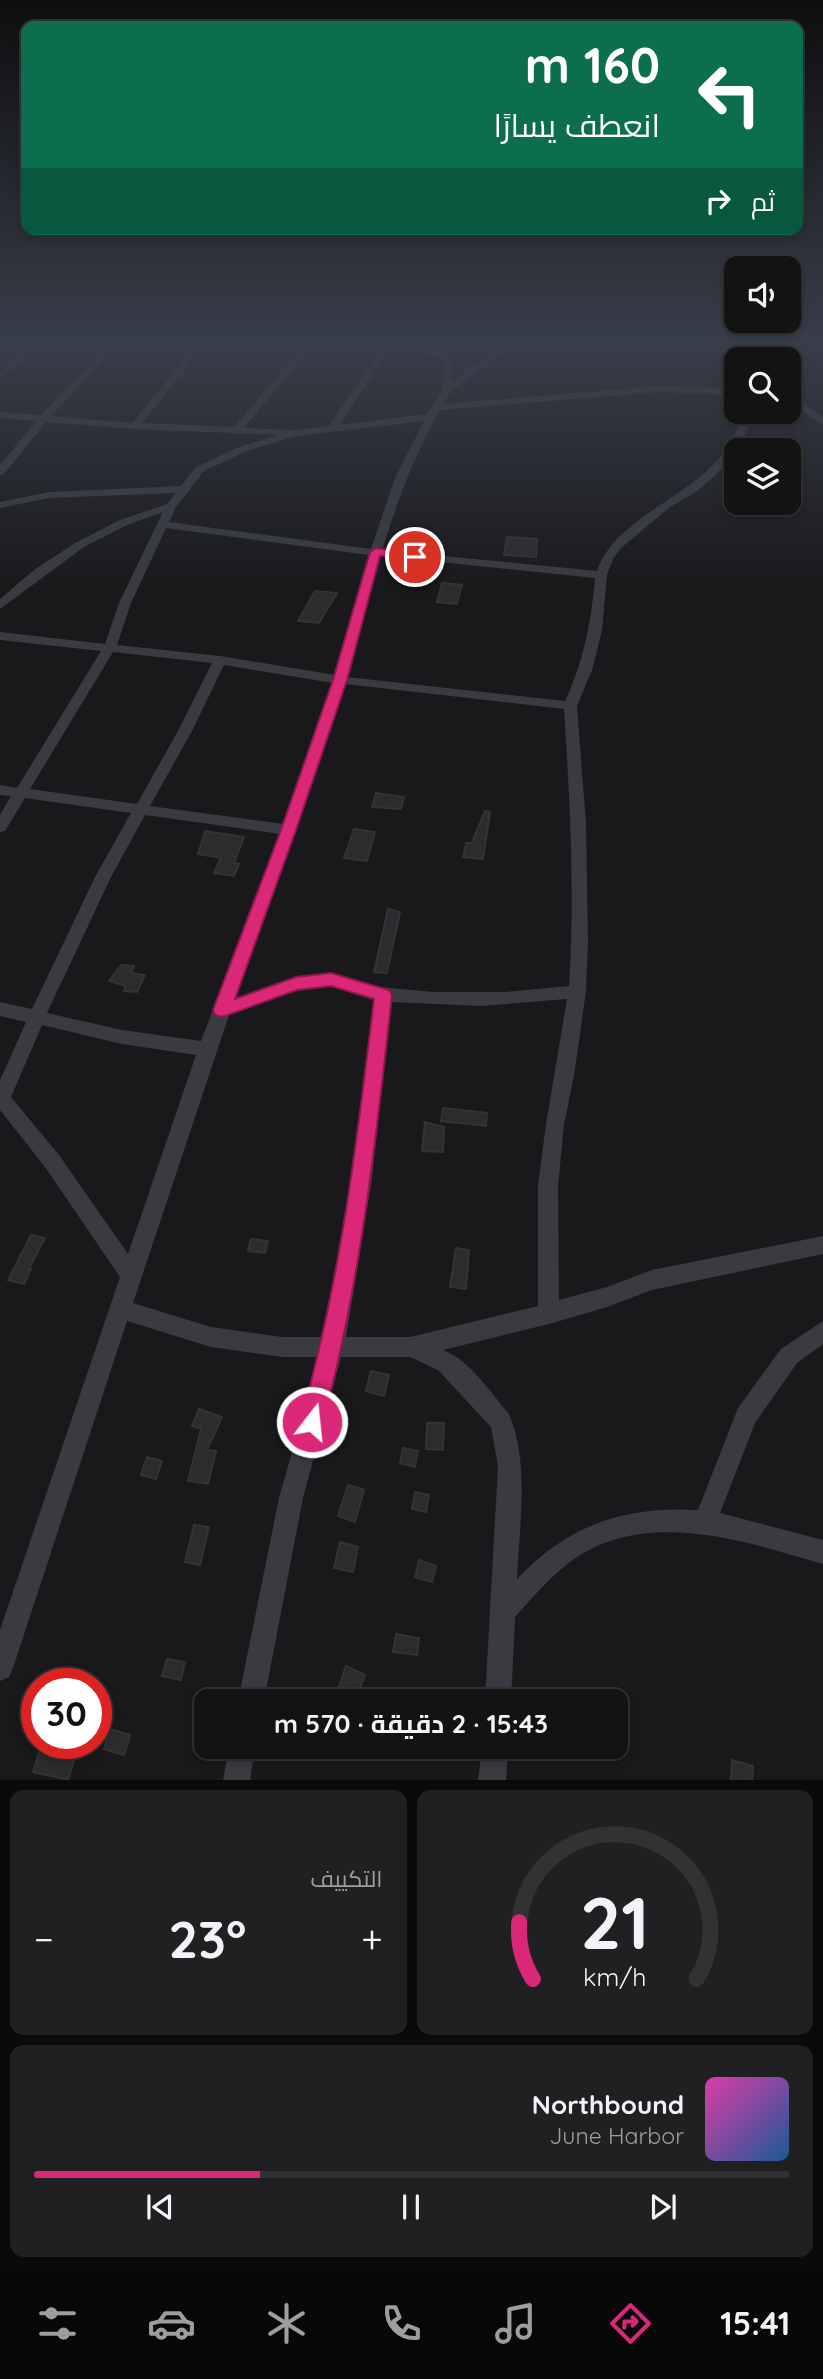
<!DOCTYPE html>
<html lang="ar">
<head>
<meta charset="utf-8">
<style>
	:root { --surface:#131314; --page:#202022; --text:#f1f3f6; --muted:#9d9ea0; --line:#323234; --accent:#db2777 }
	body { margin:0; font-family:Quicksand,Cairo,sans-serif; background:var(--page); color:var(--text); direction:rtl; height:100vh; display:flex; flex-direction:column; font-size:26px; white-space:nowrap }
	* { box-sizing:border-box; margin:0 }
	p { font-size:23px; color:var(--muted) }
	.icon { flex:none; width:38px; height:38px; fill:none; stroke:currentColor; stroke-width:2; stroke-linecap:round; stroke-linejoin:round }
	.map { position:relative; height:1780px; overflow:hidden; direction:ltr }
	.details { display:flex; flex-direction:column; gap:10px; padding:10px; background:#0a0a0b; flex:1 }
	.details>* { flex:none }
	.guide { position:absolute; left:21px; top:21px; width:782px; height:214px; border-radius:14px; box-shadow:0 4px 10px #0003,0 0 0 2px var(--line); direction:rtl; background:#0b6e4f; color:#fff; overflow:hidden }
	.fabs { position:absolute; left:724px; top:256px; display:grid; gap:14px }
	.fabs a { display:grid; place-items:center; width:77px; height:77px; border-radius:14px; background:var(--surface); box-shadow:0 4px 10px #0003,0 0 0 2px var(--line); font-size:35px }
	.speed { position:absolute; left:21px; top:1668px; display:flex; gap:14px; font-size:35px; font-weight:700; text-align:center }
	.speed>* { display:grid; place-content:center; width:91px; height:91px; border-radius:50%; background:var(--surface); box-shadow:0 4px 10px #0003,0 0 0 2px var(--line); line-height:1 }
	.speed .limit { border:10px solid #d22; background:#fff; color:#111 }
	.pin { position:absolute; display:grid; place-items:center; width:60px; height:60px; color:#fff; margin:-30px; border:4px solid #fff; border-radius:50%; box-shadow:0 2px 7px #0007 }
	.me { position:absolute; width:77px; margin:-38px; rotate:16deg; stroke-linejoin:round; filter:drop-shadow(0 0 5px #0008) }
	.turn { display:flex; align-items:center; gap:24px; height:147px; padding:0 28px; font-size:32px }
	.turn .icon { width:91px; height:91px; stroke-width:2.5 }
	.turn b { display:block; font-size:49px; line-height:60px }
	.then { display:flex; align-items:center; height:66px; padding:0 28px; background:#0003; gap:14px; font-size:26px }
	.big { font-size:52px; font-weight:700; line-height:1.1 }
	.details .card { flex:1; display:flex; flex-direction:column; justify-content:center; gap:10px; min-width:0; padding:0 24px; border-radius:14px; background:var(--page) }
	.details .dial { align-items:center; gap:0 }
	.dial svg { height:182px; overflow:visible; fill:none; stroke:var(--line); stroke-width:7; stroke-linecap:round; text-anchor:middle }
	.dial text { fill:var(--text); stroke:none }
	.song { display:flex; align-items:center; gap:21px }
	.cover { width:84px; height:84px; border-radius:10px; background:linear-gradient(135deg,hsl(320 70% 55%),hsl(210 70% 35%)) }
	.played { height:7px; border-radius:4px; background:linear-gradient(90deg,var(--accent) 30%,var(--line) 30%) }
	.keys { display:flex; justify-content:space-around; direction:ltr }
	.heat { display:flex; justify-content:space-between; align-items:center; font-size:38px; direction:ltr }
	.details .tiles { flex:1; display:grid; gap:10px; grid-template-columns:1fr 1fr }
	.card:last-child { grid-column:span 2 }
	.trip { position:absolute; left:194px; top:1689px; width:434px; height:70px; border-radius:14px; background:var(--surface); box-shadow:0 4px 10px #0003,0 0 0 2px var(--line); font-weight:700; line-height:70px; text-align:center; direction:rtl }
	.menu { display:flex; height:112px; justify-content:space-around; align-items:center; background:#080808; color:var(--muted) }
	.menu .icon { width:49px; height:49px }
	.menu .current { color:var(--accent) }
	.menu b { font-size:32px; color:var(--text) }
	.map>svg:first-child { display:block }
	.building { fill:#2c2c2f; stroke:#333337; stroke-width:2 }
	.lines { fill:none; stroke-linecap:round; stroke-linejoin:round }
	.minor { fill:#3a3b41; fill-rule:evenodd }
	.route { fill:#db2777; stroke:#8e194d; stroke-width:2 }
</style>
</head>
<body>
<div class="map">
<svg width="823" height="1781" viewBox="0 0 823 1781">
	<rect width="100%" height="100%" fill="#19191b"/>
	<g class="building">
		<path d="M234,350L259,352L254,365L226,364Z"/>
		<path d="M507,537L537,539L536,557L504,555Z"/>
		<path d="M442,583L462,585L457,604L437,602Z"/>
		<path d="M315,591L337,593L319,623L298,621Z"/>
		<path d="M376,793L404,797L401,809L372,807Z"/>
		<path d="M485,811L490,812L483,859L463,857L466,843H472Z"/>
		<path d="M354,829L375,832L367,861L344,858Z"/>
		<path d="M205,831L244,837L234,863L239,864L234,876L214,873L221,858L198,854Z"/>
		<path d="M388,909L400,912L387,973L374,972Z"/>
		<path d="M121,965L134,966L131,973L145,975L137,992L124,991L126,986L109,981Z"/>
		<path d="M443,1108L487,1113L486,1126L441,1121Z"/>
		<path d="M425,1122L444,1127L443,1152L422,1151Z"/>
		<path d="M31,1235L45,1238L29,1269H31L24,1284L8,1280Z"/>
		<path d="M251,1239L268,1241L265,1253L248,1251Z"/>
		<path d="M456,1248L469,1250L466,1289L450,1287Z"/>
		<path d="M371,1371L389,1375L384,1396L366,1391Z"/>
		<path d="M199,1409L222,1417L207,1450L216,1451L208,1484L188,1481L201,1429L192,1426Z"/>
		<path d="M427,1423H444L443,1450L426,1449Z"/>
		<path d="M403,1448L418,1451L415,1467L400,1463Z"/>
		<path d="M147,1457L162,1461L156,1479L141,1475Z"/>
		<path d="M348,1485L364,1490L355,1522L338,1516Z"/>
		<path d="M415,1492L429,1495L426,1512L412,1509Z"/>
		<path d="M194,1525L209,1527L200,1565L185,1562Z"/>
		<path d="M340,1542L358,1547L353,1572L334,1568Z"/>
		<path d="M419,1560L436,1566L432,1582L415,1577Z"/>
		<path d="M396,1634L419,1638L417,1655L393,1652Z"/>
		<path d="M167,1659L185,1662L181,1680L162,1676Z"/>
		<path d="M346,1666L365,1675L357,1696L339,1687Z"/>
		<path d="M110,1729L130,1735L124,1755L104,1749Z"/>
		<path d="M42,1743H79L68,1780L33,1772Z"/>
		<path d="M732,1760L753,1766L752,1781H731Z"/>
	</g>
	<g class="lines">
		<g class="minor">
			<path d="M36,340H45L0,379V371Z"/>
			<path d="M113,340H122L51,416L132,423L200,340H209L142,423L234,427L308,340H317L244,428L295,430L329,426L387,340C401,340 448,348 453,364C454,369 452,377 452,381C480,361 504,340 540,340L506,351L451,391L443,404L660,386L737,389V395L660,392L440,410C414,455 398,500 382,550L597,571C621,503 727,494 742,411H752L749,428L723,468L696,492L670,507L621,548L613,559L607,575L602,630L592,670L577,706L586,824L588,940L586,991L574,1076L564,1124L558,1186L559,1300L607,1287L652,1270L823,1236V1254L652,1290L607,1307L549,1324L443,1350C471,1361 490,1392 509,1414C530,1465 519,1525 517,1579C568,1525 624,1506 698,1510L738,1408L781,1349L823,1321V1344L797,1363L755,1423L720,1513L823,1540V1564C747,1542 651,1509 577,1557C553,1573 534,1596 515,1617L511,1701H485L498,1466L491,1427L438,1370L410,1357H341L303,1498L264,1701H238L279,1498L319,1357H282L211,1347L127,1321L13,1668L9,1677L0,1681V1630L120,1277L45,1167L0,1110V1080L26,1022L0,1016V1002L32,1009L95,877L131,813L25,798L5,831L0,832V815L11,796L0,795V785L17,788L101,651L0,640V632L105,644L119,603L163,512L127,525L84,547L0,609V599L34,570L75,543L120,520L167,504L176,493L49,498L0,508V502L49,492L181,486L196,467L239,447L277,435L135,429L46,422L4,474L0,475V465L36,421L0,418V412L41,415ZM393,343L439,358C452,376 437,399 427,414L340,425ZM424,421L395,478L371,549L169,522L176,507L204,471L247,451L296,436ZM166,528L369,555L335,675L220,656L117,645L131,603ZM381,556L595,578C591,622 584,661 565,701L347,677ZM113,652L212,663L179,729L137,804L30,789ZM224,665L333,683L284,824L150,806L193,729ZM345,684L564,709C570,802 575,893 569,986L505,992H434L379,987L329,974L288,980L235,998L296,830ZM145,815L280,834L201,1041L122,1030L47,1013L111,877ZM315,987H336L374,999L352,1178L324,1337H282L211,1327L133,1303L229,1015L280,995ZM567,999L546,1124L538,1186V1306L410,1337H346L372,1178L391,1002L481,1006ZM42,1025L122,1044L196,1055L128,1254L59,1155L11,1097Z"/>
			<path d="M789,394L823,417V425L789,402Z"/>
			<path d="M229,1746H255L250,1781H223Z"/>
			<path d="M482,1746H508L506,1781H478Z"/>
		</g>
	</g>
	<linearGradient id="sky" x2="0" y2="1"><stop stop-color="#0e0e0f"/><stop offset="0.58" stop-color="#383e4a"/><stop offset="1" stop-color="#383e4a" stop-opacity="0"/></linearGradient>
	<rect width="823" height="589" fill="url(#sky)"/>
	<path class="route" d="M376,548L415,553L420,557L415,560L380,556L347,680L296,830L235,999L296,977L331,973L389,990L392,995C376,1139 361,1282 323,1422L320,1430L312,1434L304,1430L300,1422C340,1284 357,1142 374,999L331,986L297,990L222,1017L215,1015L213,1010L281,830L333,680L370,552Z"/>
</svg>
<div class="fabs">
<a><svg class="icon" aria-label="sound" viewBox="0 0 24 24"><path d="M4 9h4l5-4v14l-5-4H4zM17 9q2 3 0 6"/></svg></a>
<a><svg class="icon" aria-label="search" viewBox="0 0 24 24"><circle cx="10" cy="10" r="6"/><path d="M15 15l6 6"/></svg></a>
<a><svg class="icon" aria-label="layers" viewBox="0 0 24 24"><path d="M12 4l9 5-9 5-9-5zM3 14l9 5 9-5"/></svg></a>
</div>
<div class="speed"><div class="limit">30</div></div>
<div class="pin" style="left:415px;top:557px;background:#d93025"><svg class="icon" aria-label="arrive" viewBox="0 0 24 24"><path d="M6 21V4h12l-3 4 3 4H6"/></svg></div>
<svg class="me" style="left:312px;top:1422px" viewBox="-20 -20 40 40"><circle r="17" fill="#db2777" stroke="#fff" stroke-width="3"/><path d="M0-11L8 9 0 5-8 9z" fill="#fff"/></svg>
<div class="trip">15:43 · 2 دقيقة · 570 m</div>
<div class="guide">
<div class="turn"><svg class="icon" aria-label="left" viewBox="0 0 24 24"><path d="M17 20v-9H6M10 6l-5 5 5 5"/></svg><div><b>160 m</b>انعطف يسارًا</div></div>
<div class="then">ثم<svg class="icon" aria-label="right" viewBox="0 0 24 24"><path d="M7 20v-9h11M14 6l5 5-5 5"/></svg></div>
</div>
</div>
<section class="details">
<div class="tiles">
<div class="card dial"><svg viewBox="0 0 100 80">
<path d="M14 69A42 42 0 1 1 86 69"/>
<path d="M14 69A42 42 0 0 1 8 44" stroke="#db2777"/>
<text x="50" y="56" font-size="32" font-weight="700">21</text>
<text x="50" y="72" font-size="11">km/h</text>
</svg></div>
<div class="card"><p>التكييف</p>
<div class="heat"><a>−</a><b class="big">23°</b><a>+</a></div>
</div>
<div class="card">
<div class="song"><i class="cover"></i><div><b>Northbound</b><p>June Harbor</p></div></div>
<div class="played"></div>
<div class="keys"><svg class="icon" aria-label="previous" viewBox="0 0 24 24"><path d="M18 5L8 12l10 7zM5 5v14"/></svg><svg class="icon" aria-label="pause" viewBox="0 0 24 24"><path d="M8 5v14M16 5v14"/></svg><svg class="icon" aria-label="next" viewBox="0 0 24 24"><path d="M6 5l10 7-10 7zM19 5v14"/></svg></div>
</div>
</div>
</section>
<nav class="menu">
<b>15:41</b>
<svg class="icon current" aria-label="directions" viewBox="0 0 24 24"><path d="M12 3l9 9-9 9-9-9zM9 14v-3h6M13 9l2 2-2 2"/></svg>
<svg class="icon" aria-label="music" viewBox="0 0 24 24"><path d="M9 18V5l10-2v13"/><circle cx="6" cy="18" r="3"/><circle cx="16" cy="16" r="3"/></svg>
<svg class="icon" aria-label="phone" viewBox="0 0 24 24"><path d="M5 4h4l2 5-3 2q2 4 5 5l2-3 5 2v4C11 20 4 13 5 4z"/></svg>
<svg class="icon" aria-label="climate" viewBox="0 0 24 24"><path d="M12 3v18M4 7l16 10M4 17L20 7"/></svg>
<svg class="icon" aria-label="car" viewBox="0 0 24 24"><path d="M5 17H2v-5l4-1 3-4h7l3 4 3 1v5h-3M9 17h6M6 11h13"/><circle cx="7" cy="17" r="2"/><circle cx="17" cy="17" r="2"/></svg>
<svg class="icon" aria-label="filters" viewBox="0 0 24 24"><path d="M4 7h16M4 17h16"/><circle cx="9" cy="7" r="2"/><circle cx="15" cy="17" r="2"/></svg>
</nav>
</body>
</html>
